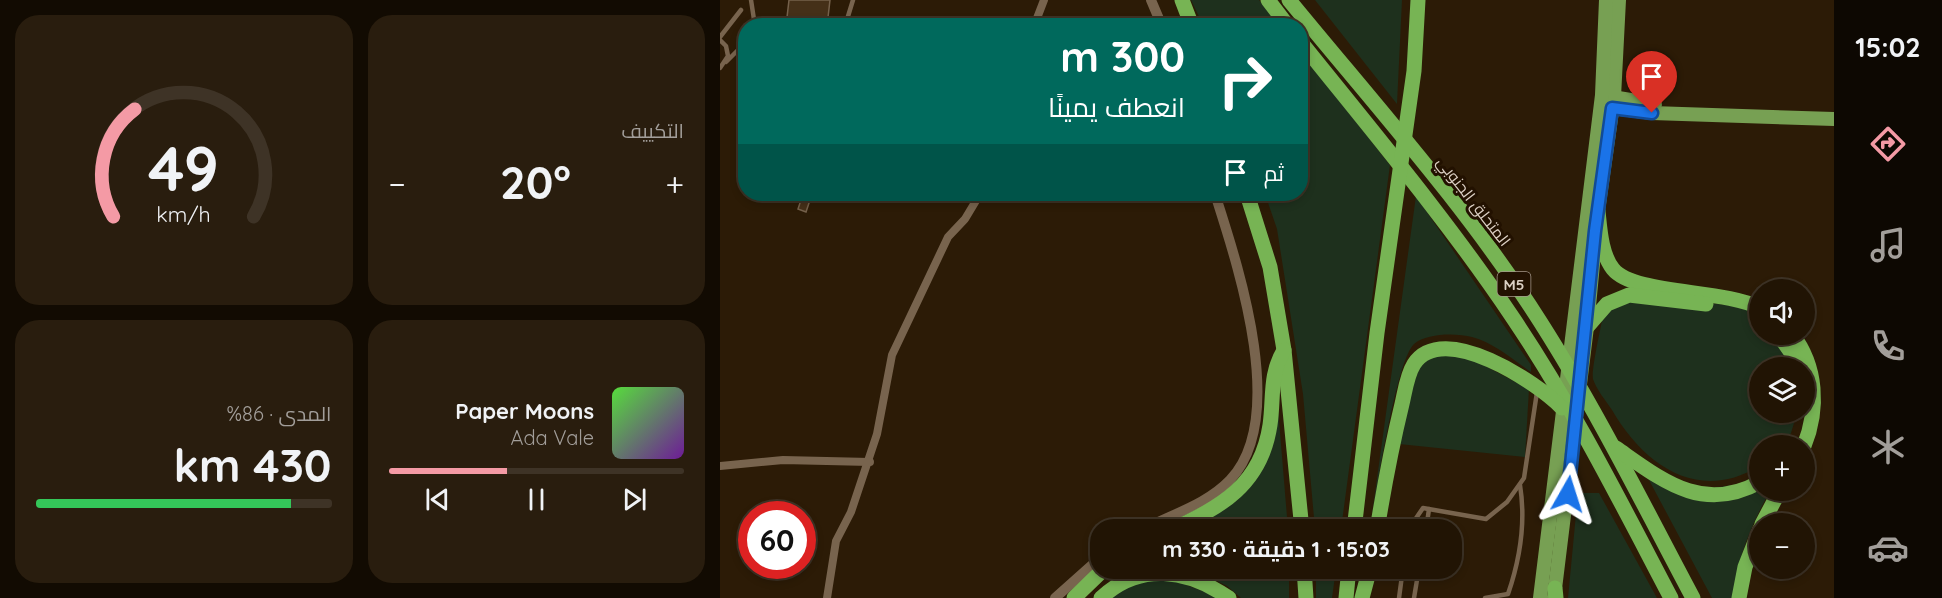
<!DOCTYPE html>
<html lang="ar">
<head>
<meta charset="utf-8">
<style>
	:root { --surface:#211404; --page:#291d0e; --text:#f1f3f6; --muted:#a29e9a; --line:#3e3326; --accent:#f49aa5 }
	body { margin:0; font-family:Quicksand,Cairo,sans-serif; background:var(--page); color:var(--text); direction:rtl; height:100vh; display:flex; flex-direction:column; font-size:22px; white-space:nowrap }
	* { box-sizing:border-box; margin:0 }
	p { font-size:20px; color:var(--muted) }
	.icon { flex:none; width:33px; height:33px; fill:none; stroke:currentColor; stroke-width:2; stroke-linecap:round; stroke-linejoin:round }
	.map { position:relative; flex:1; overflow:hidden; direction:ltr }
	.details { display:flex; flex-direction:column; gap:15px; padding:15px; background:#120b02; width:720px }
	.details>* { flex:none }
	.guide { position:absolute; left:18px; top:18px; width:570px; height:183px; border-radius:24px; box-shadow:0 3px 9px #0003,0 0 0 2px var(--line); direction:rtl; background:#00695c; color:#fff; overflow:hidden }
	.controls { position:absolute; left:1029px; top:279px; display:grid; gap:12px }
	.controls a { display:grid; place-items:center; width:66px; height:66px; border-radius:50%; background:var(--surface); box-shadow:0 3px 9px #0003,0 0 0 2px var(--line); font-size:30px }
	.speed { position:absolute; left:18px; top:501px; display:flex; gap:12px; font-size:30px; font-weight:700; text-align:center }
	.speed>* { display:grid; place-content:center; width:78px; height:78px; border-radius:50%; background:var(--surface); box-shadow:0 3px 9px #0003,0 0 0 2px var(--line); line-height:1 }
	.speed .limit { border:9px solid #d22; background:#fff; color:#111 }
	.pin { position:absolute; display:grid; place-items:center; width:51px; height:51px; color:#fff; margin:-62px -26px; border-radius:50% 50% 50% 0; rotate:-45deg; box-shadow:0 0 6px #0007 }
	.pin .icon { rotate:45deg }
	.me { position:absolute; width:66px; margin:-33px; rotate:6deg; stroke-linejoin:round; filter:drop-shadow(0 0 4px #0008) }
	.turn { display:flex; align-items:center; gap:21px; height:126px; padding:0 24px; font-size:27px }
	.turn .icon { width:78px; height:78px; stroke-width:2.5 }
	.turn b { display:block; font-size:42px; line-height:51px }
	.then { display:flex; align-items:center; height:57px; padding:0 24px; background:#0003; gap:12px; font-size:22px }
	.big { font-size:45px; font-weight:700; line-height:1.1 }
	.details .card { flex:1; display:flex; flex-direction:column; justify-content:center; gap:9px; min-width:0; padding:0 21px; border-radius:24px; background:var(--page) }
	.details .dial { align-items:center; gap:0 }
	.dial svg { height:156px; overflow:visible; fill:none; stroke:var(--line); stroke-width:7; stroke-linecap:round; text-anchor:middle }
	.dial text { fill:var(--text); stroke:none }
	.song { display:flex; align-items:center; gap:18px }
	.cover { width:72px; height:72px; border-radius:9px; background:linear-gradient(135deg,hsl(110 70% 55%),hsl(280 70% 35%)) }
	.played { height:6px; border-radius:3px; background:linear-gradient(90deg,var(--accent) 40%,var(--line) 40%) }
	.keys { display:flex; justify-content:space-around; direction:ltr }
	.heat { display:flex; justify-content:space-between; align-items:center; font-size:33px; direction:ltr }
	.charge { height:9px; border-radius:4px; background:linear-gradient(90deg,#34c759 86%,var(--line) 0) }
	.details .tiles { flex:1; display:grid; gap:15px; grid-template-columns:repeat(2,1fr) }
	.trip { position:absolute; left:370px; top:519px; width:372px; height:60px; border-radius:24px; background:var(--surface); box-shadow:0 3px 9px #0003,0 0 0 2px var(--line); font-weight:700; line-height:60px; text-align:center; direction:rtl }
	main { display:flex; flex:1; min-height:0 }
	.tabs { display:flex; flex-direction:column; width:108px; justify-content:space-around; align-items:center; background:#0d0802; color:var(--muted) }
	.tabs .icon { width:42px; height:42px }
	.tabs .current { color:var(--accent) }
	.tabs b { font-size:27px; color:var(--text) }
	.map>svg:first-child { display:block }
	.green { fill:#1e301d }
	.building { fill:#453018; stroke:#75614b; stroke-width:1.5 }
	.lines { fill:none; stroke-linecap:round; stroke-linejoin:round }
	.service { stroke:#78644e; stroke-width:4.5 }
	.minor { stroke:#78644e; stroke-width:8 }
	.tertiary { stroke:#78644e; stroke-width:10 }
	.primary { stroke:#77a053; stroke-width:14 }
	.trunk { stroke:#77b454; stroke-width:15 }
	.route-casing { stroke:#114b97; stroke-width:15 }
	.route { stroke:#1a73e8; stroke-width:10 }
	.labels { text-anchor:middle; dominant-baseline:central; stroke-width:6; stroke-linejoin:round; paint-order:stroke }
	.shield { fill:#210; stroke:#a49789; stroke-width:1.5 }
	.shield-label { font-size:15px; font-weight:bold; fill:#dcd0c4 }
	.street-label { font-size:16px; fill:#dcd0c4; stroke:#210 }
</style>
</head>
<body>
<main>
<nav class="tabs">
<b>15:02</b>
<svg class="icon current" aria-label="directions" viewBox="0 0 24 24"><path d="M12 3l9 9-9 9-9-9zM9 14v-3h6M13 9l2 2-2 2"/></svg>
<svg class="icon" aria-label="music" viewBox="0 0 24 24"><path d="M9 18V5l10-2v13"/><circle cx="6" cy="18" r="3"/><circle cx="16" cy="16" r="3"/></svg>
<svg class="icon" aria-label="phone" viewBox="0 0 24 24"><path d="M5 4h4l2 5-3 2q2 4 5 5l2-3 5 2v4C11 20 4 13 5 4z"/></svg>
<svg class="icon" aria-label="climate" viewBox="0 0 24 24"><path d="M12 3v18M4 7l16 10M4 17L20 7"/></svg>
<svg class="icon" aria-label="car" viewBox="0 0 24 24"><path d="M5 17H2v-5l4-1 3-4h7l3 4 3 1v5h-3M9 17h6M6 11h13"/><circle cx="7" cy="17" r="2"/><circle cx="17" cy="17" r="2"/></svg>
</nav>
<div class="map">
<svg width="1114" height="598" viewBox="0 0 1114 598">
	<rect width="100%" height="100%" fill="#2c1b06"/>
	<g class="green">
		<path d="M471,0H539L559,25H483Z"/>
		<path d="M595,0H682L677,104Z"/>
		<path d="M581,52L670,165L621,529H595L583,394L557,229L545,194H580Z"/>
		<path d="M696,196L811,365V372C793,360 773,342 752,337C736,333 707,333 694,344C676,361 657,490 651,522Z"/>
		<path d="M921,294L1022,307L1039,316L1040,334L1059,335L1076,367L1040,368V412L1077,413L1071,433L1062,445L1040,446L1039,466C978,504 923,464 892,410C886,401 876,389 873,379C871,369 882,323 884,310Z"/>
		<path d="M735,350L809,389L805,457L679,444L686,405L704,355Z"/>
		<path d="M558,408L568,529L450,530L520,491Z"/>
		<path d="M921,465L973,491L1039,481L1040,490L1050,491C1031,525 1017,559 1013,598H992Z"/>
		<path d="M858,493H879L937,598H848Z"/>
		<path d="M473,569H569V598H521L507,586Z"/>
		<path d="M596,569H616L612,598H596Z"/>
		<path d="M435,573L501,598H381Z"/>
	</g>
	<g class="building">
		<path d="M69,0H110L107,26H66Z"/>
		<path d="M83,194H92L86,212L78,209Z"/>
	</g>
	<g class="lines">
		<g class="service">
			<path d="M31,0L35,26"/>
			<path d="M125,26L133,0"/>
			<path d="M0,37L21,10"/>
			<path d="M0,40L6,46L8,56L0,68"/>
			<path d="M6,62L26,42"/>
			<path d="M688,530L703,508L766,519L787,502L804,478L817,392"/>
			<path d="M706,530L709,509"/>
			<path d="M679,598L683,568"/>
			<path d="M694,598L699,568"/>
			<path d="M765,598L788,594C800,559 806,522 800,485"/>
		</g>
		<g class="minor">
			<path d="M314,26L324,0"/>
			<path d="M0,466L63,460L150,462"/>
			<path d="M107,598L116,541L131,512L157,434L172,355L228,237L245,219L260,194"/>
		</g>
		<g class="tertiary">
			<path d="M431,0L442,26"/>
			<path d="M422,530C452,514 486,505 510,480C569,418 518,266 495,194"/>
			<path d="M335,598L381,557"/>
		</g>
		<g class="primary">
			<path d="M886,96L935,104"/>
			<path d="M885,107L932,113L1114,119"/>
			<path d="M834,597L867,327L878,211L894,97L899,0"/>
			<path d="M820,598L882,95L886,0"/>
		</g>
		<g class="trunk">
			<path d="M462,0L472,26"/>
			<path d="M548,0L568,26"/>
			<path d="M569,0C655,105 748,208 821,323C877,411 924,506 973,598"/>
			<path d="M580,41C653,132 728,221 793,318C853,407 901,503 951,598"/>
			<path d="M527,194L550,267L564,350L582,530"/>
			<path d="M878,211C880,229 881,254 893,269C914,295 1004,289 1040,308"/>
			<path d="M867,327L887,304L909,295L986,304"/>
			<path d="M1058,334L1077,361"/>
			<path d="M1072,334C1097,366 1099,409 1084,446"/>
			<path d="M896,448C942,480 982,514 1040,482"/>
			<path d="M1042,524L1060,490"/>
			<path d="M451,530C501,507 541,485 550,425C554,398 549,375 564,350"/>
			<path d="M634,530L657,333L694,71L698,0"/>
			<path d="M657,530C664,487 672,445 682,404C685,391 687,375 694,364C723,320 818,383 842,408"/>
			<path d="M584,568L586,598"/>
			<path d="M835,588L836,598"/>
			<path d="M354,598L385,568"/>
			<path d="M381,598C420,562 467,569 509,598"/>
			<path d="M626,598L629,568"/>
			<path d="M642,598L650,568"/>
			<path d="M1019,598L1025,567L1040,529"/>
		</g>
	</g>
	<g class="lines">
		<g class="route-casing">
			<path id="route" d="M848,494L875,231L892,108L932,113"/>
		</g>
		<use href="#route" class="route"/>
	</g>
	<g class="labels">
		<rect class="shield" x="777.5" y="272" width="33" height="24" rx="4.5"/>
		<g class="shield-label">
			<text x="794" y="284">M5</text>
		</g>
		<g class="street-label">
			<text transform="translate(754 201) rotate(52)">المتحلق الجنوبي</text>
		</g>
	</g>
</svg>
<div class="controls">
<a><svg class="icon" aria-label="sound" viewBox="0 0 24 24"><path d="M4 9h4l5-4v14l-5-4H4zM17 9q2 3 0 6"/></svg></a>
<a><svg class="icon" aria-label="layers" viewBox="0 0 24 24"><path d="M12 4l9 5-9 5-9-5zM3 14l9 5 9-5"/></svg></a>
<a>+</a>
<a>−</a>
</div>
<div class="speed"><div class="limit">60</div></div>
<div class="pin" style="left:932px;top:113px;background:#d93025"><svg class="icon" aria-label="arrive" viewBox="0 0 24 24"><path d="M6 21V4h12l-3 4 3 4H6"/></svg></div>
<svg class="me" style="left:848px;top:494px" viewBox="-20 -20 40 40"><path d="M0-17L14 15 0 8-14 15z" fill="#1a73e8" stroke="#fff" stroke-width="4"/></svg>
<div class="trip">15:03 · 1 دقيقة · 330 m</div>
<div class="guide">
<div class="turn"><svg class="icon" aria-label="right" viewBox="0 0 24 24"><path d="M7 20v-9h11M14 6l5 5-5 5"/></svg><div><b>300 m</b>انعطف يمينًا</div></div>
<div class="then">ثم<svg class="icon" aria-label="arrive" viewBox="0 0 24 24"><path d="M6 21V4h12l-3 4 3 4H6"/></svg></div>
</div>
</div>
<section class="details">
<div class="tiles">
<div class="card"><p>التكييف</p>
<div class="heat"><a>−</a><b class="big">20°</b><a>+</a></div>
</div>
<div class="card dial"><svg viewBox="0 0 100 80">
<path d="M14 69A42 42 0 1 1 86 69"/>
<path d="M14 69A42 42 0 0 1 25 14" stroke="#f49aa5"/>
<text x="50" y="56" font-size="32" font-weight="700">49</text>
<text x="50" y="72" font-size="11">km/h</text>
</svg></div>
<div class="card">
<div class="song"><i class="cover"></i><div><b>Paper Moons</b><p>Ada Vale</p></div></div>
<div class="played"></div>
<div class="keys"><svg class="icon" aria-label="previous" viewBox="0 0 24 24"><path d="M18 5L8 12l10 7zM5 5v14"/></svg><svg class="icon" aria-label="pause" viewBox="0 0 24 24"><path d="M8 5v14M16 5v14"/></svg><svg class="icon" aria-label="next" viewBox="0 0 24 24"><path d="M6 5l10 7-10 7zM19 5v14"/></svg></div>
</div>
<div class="card"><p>المدى · 86%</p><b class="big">430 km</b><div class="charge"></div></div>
</div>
</section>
</main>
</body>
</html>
